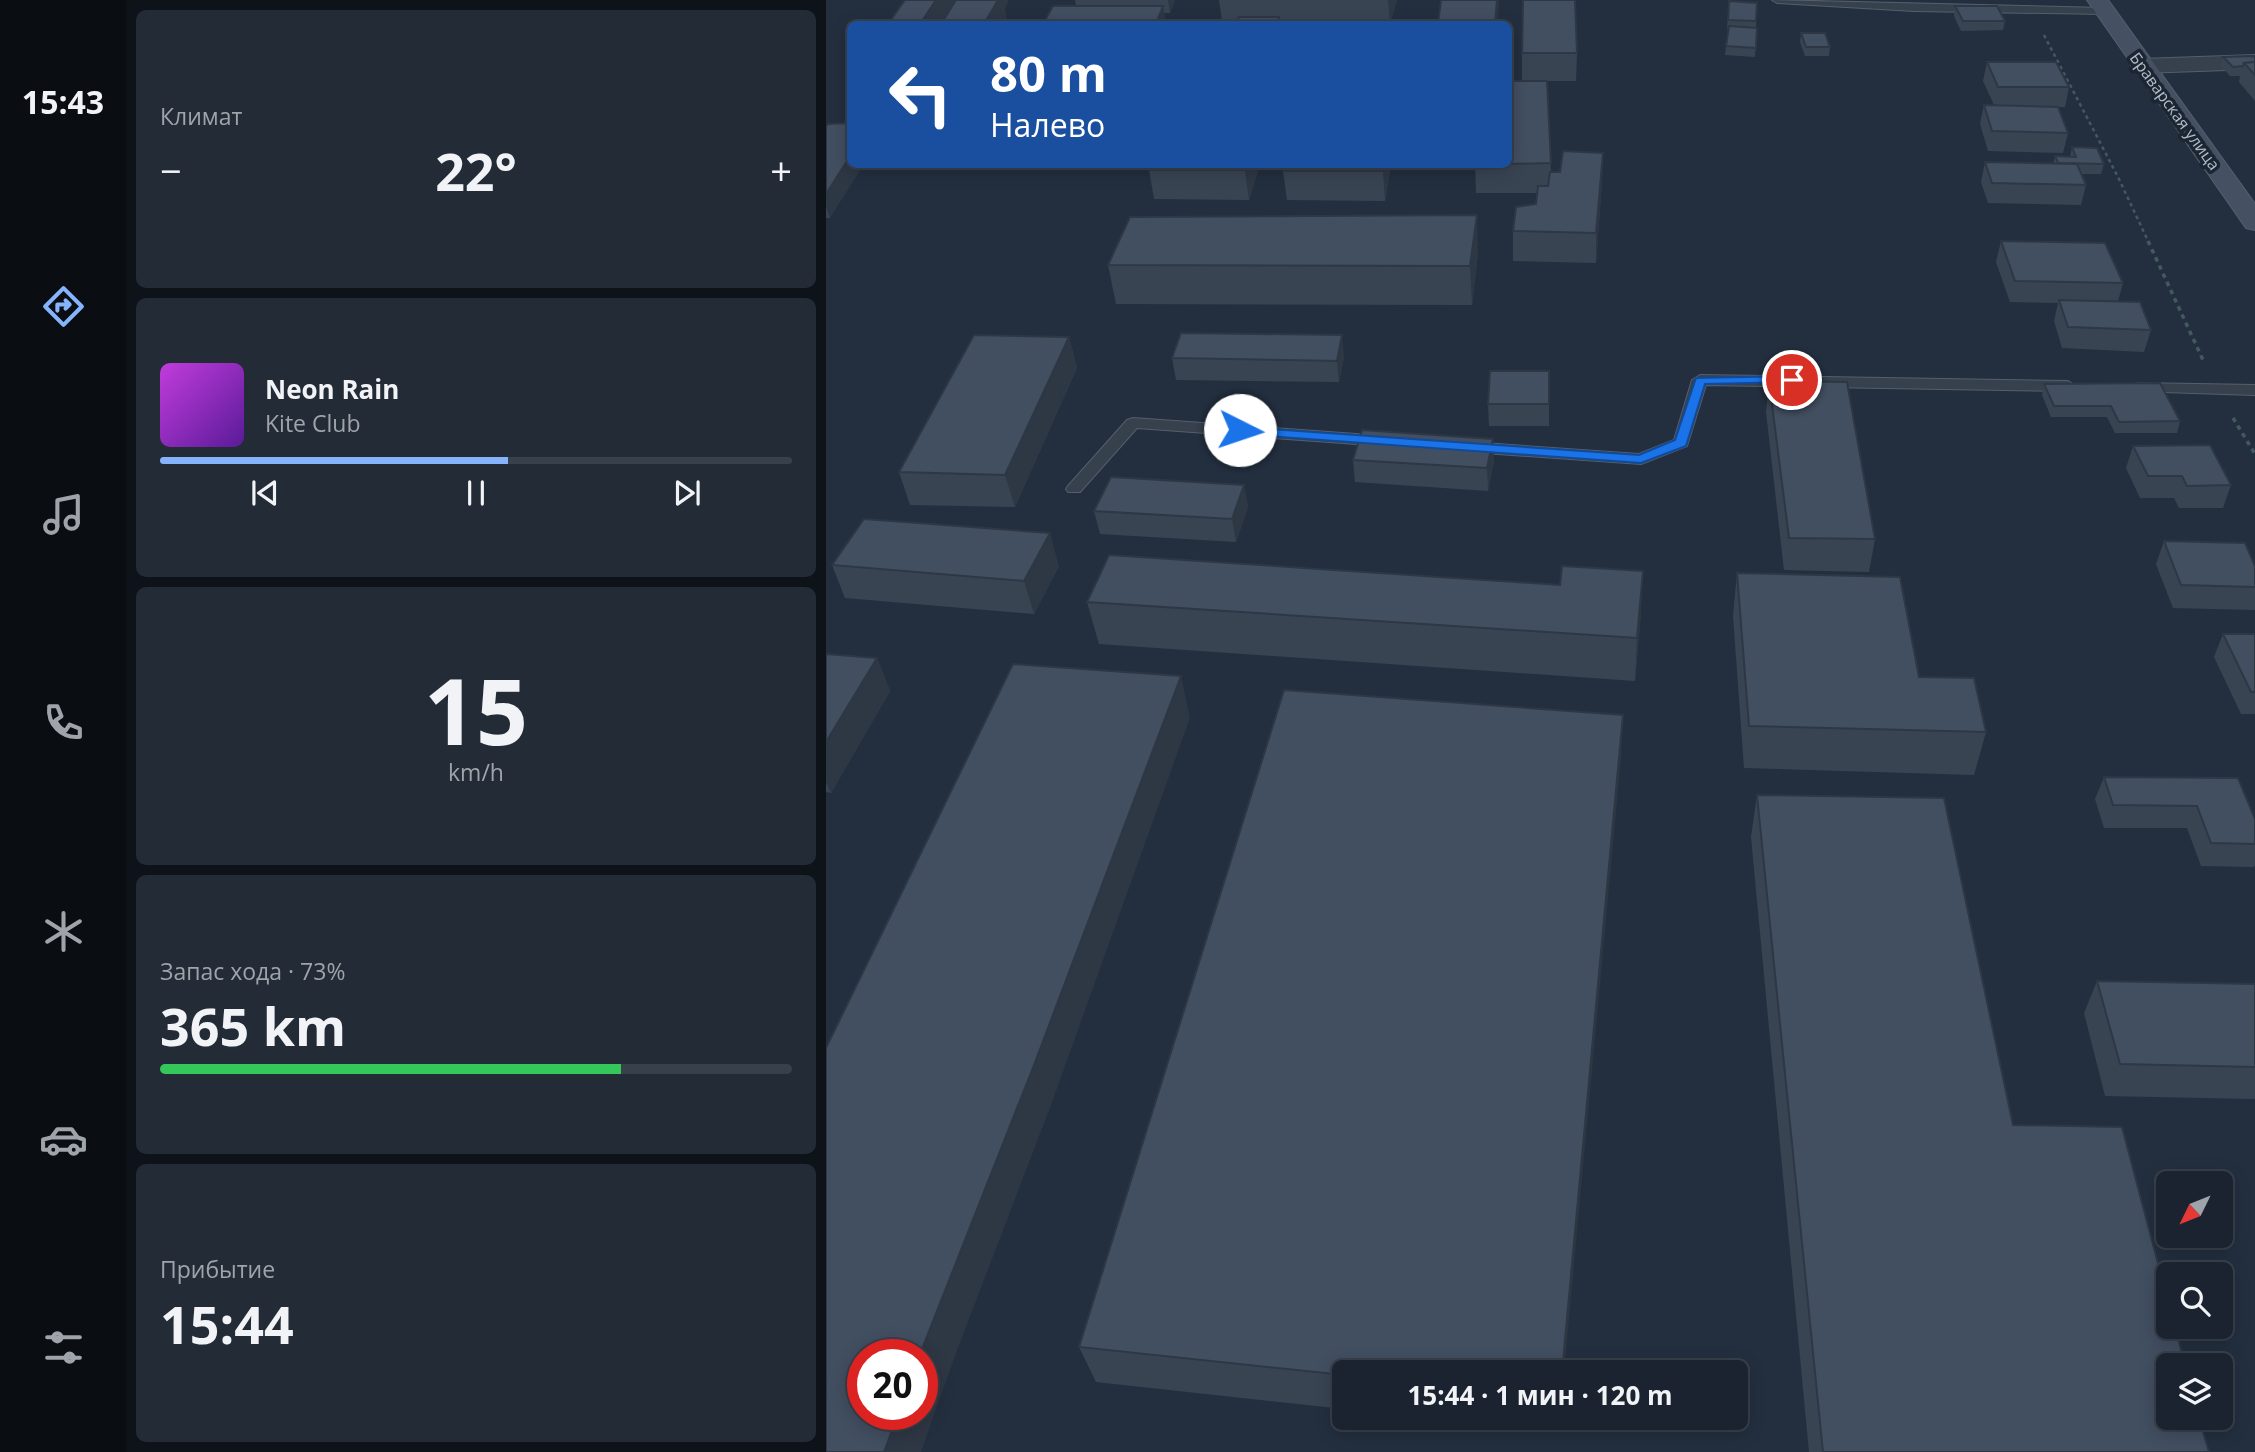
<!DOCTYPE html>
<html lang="ru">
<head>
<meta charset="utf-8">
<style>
	:root { --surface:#1a232f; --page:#232b37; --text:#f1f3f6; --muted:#9fa4aa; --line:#38404b; --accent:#85b3fc }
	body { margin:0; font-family:"Open Sans",sans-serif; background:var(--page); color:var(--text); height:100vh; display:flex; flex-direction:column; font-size:26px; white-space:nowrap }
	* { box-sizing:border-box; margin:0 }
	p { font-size:23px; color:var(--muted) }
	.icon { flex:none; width:38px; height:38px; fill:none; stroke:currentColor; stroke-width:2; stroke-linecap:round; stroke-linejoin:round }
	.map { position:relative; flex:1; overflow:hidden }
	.side { display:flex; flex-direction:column; gap:10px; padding:10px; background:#0e131a; width:700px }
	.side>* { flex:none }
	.top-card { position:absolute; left:21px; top:21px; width:665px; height:147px; border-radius:10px; box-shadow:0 4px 18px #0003,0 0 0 2px var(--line); background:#1a4fa0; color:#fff; overflow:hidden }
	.needle { width:46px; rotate:227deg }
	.controls { position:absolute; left:1330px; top:1171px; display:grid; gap:14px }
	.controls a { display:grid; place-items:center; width:77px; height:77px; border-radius:10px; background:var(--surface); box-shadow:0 4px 18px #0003,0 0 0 2px var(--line); font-size:35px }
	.speed { position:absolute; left:21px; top:1339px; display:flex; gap:14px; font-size:35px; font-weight:700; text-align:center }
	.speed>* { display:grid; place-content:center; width:91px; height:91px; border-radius:50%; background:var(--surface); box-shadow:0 4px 18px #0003,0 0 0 2px var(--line); line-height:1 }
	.speed .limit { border:10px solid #d22; background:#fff; color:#111 }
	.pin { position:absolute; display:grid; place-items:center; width:60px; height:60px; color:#fff; margin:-30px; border:4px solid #fff; border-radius:50%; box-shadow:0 2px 7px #0007 }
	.me { position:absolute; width:77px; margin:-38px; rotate:94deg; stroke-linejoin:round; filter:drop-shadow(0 0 5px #0008) }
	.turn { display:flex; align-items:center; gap:24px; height:147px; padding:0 28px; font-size:32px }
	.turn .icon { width:91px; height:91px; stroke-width:2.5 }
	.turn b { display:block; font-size:49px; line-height:60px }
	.big { font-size:52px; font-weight:700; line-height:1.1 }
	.side .tile { flex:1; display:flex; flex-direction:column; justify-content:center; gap:10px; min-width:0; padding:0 24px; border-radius:10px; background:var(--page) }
	.side .dial { align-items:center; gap:0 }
	.dial b { font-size:91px; line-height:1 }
	.song { display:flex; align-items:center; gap:21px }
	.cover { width:84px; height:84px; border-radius:10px; background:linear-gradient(135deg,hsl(290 70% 55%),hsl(270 70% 35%)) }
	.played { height:7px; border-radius:4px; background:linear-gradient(90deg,var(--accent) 55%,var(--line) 55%) }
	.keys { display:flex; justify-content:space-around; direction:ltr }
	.heat { display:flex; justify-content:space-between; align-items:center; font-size:38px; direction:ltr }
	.charge { height:10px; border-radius:5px; background:linear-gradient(90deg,#34c759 73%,var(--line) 0) }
	.trip { position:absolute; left:506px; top:1360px; width:416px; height:70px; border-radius:10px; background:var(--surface); box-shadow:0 4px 18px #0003,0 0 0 2px var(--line); font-weight:700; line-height:70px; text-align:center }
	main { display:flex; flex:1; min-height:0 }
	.menu { display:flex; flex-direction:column; width:126px; justify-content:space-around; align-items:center; background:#0a0e13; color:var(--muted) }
	.menu .icon { width:49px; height:49px }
	.menu .on { color:var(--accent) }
	.menu b { font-size:32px; color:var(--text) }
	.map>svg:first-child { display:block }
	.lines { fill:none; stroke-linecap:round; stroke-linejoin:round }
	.lane-casing { stroke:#555f6c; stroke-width:2 }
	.street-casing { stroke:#555f6c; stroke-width:2 }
	.secondary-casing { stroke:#555f6c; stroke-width:2 }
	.path-far1 { stroke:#435a5d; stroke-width:2.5; stroke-dasharray:3.5 3.5; stroke-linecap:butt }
	.path { stroke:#435a5d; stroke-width:3.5; stroke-dasharray:4.5 4.5; stroke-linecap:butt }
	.lane { fill:#37414e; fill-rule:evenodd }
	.street { fill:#37414e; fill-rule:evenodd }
	.secondary { fill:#455062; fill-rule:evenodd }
	.wall { fill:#394453 }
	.shaded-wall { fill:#2e3744 }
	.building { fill:#424f61; stroke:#2e3744; stroke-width:2 }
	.route { fill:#1a73e8; stroke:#114b97; stroke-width:2 }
	.labels { text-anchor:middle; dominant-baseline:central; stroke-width:7; stroke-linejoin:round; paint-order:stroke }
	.far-street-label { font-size:16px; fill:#b3bcca; stroke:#1c2633 }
</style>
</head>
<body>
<main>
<nav class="menu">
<b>15:43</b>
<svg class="icon on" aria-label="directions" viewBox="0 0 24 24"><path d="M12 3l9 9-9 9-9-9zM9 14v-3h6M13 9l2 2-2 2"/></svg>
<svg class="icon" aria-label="music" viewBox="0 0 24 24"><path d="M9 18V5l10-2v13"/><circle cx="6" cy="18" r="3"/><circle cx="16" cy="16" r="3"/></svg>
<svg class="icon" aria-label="phone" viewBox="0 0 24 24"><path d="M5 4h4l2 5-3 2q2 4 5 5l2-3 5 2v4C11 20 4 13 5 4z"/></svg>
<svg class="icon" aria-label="climate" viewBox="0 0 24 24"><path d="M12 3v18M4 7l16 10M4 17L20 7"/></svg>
<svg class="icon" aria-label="car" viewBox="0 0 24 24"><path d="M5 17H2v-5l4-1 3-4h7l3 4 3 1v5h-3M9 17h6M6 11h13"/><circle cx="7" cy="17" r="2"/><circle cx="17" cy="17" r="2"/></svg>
<svg class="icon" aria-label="filters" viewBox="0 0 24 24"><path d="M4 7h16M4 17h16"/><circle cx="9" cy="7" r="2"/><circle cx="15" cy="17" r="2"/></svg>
</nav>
<section class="side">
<div class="tile"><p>Климат</p>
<div class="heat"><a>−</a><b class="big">22°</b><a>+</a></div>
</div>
<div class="tile">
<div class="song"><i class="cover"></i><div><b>Neon Rain</b><p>Kite Club</p></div></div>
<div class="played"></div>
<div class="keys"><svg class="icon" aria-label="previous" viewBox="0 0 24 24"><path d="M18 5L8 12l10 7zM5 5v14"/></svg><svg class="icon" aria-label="pause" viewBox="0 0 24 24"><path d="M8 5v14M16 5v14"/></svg><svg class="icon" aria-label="next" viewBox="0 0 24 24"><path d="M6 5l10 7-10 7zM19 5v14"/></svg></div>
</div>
<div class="tile dial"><b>15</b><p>km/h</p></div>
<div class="tile"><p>Запас хода · 73%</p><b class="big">365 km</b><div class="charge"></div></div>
<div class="tile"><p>Прибытие</p><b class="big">15:44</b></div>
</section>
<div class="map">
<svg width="1429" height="1452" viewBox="0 0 1429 1452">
	<rect width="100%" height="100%" fill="#232f3f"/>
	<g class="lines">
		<g class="lane-casing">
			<g id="lane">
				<path d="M946,0L1278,8L1283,11L1278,14L1088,11L951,3Z"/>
				<path d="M874,375L1242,381L1250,386L1242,391L880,385L861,446L815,464L643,452L635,447L643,442L813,454L848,440L866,380Z"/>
				<path d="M1311,383L1429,385V395L1306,391L1303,388Z"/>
				<path d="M307,418L558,436L566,441L558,446L311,428L254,492H242L240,489L242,486L301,420Z"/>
			</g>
		</g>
		<g class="street-casing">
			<path id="street" d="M1429,55V69L1316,73L1308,71L1305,66L1308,61L1316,59Z"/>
		</g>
		<g class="secondary-casing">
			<path id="secondary" d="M1261,0H1282L1429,204V230L1420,228Z"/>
		</g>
		<path class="path-far1" d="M1218,35L1292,177L1323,243"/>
		<g class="path">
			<path d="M1322,241L1377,360"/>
			<path d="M1407,418L1429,454"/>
		</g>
		<use href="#lane" class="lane"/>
		<use href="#street" class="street"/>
		<use href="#secondary" class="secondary"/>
	</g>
	<g class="wall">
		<path d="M249,0H349L344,13H338L340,24H217L250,6Z"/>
		<path d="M393,0H571L564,24L453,22V24H410L411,21H396Z"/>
		<path d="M903,1L931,3L930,27L931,28L929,57L899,55L902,29H901Z"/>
		<path d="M1129,6L1179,21L1177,30L1135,31L1128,16Z"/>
		<path d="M975,33L1004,47L1003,56H979L974,42Z"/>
		<path d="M696,53H751L750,81H721L725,172H734L777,153L776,182L770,263L687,261V231L710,204L711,193H650L649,164H682V81H696Z"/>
		<path d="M1429,56V101L1413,82L1414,76H1404L1395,66L1397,57Z"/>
		<path d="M1161,62L1243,87L1239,107H1224L1242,133L1237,153L1162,151L1154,124L1158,105H1168L1157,81Z"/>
		<path d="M0,126L4,218H0Z"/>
		<path d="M1246,147L1278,164L1275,174H1256L1260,185L1255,205L1162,203L1155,182L1159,162L1227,164L1229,156L1244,157Z"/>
		<path d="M325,164H434L423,200L328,199L323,170Z"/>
		<path d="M459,164H565L559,201L461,200L457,171Z"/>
		<path d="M1175,241L1297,283L1292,301L1325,330L1318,352L1236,348L1228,321L1232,303L1184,302L1170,262Z"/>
		<path d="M652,253L646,305L290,304L282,265Z"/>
		<path d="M243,337L251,368L189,507L84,505L73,472Z"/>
		<path d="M518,357L513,382L350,380L346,358Z"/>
		<path d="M723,371V426H663L662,404Z"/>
		<path d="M960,379L1049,539L1043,572L958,570L940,412L943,381H960Z"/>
		<path d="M1218,384L1354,421L1351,433H1289L1281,417H1225L1216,395Z"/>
		<path d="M667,439L668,461L662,491L529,482L527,460Z"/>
		<path d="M1307,446L1405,485L1397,508H1353L1348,498H1314L1300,468Z"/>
		<path d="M418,485L422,507L410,542L274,534L268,511Z"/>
		<path d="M1338,541L1429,566V610L1347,608L1330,564Z"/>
		<path d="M6,565L233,566L208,614L19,598Z"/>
		<path d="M911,573L1093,677L1160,732L1148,775L918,768L907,616Z"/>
		<path d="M734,585L815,613L809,681L273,644L261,602Z"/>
		<path d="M1397,634H1429V714H1415L1388,657Z"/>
		<path d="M0,654L51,658L64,691L5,793L0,792Z"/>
		<path d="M795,758L518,1372V1409L270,1382L253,1347Z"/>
		<path d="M1278,777L1429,819V865L1428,867L1375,866L1361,828H1278L1269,799Z"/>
		<path d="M931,795L1187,1125L1383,1452H983L925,837Z"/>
		<path d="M1271,981L1429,984V1099L1279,1096L1258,1013Z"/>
		<path d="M598,1418H734L732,1432Z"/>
	</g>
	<g class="shaded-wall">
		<path d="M110,0H134L118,24H94Z"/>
		<path d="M168,0H183L179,8L181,20L179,24H158Z"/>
		<path d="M342,0H349L344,13Z"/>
		<path d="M562,0H571L564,24Z"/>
		<path d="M671,0H673L672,24H669Z"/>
		<path d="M337,6L340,24H330Z"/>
		<path d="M777,153L776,182L770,263V233Z"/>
		<path d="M24,156V164H38L4,218L0,206V194Z"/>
		<path d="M421,164H434L423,200L419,170Z"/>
		<path d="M558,164H565L559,201L557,171Z"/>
		<path d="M651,215L652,253L646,305L644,266Z"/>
		<path d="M516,335L518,357L513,382L511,361Z"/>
		<path d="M243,337L251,368L189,507L179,475Z"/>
		<path d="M667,439L668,461L662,491L661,468Z"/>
		<path d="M418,485L422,507L410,542L406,519Z"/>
		<path d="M224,533L233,566L208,614L198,581Z"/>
		<path d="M817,571L815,613L809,681L811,638Z"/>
		<path d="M51,658L64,691L5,793L0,782V742Z"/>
		<path d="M355,676L364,718L225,1105L130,1353L95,1452H58L72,1414H96V1354H94Z"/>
		<path d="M797,715L795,758L738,1372H736Z"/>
	</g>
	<g class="building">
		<path d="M79,0H110L94,24H62Z"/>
		<path d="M130,0H172L158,24H115Z"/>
		<path d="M615,0H671L669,24H612Z"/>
		<path d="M697,0H749L751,53H696Z"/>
		<path d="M903,1L931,3L930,21L902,20Z"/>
		<path d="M227,6H337L330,24H217Z"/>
		<path d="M1129,6H1171L1179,21H1137Z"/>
		<path d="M413,17H453L451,24H410Z"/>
		<path d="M903,26L931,28L930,48L900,46Z"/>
		<path d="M975,33H999L1004,47H980Z"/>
		<path d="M1429,56V62L1418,63L1417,66L1407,67L1397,57Z"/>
		<path d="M1161,62H1230L1243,87H1172Z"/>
		<path d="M1429,62V75L1418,63Z"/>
		<path d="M682,81H721L725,163L682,164Z"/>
		<path d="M1158,105L1232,107L1242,133L1166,131Z"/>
		<path d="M24,123V156L0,194V126L2,124Z"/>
		<path d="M1246,147L1271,148L1278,164L1232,163L1229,156L1250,157Z"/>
		<path d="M737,151L777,153L770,233L687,231L690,207L710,204L712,186H722L724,172H734Z"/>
		<path d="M1159,162L1251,164L1260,185L1166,183Z"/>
		<path d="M325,164H421L419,170H323Z"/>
		<path d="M459,164H558L557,171H457Z"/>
		<path d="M651,215L644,266L282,265L304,217Z"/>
		<path d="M1175,241L1279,243L1297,283L1189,281Z"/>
		<path d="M1233,300L1314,302L1325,330L1242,327Z"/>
		<path d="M355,333L516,335L511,361L346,358Z"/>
		<path d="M148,335L243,337L179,475L73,472Z"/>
		<path d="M664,371H723V404H662Z"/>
		<path d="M960,379H996V382L961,381Z"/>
		<path d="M943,381L1021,382L1049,539L963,538Z"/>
		<path d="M1334,383L1354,421L1293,422L1285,406H1228L1218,384Z"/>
		<path d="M536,430L667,439L661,468L527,460Z"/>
		<path d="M1384,445L1405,485L1361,486L1356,476H1322L1307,446Z"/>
		<path d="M285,477L418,485L406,519L268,511Z"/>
		<path d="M38,519L224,533L198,581L6,565Z"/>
		<path d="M1338,541L1419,543L1429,566V587L1355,585Z"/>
		<path d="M283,555L734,585L736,566L817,571L811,638L261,602Z"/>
		<path d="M911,573L1074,577L1093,677L1148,678L1160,732L923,726Z"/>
		<path d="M1397,634H1429V692H1425Z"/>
		<path d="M0,654L51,658L0,742Z"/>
		<path d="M187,664L355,676L208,1065L94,1354H37V1414H72L58,1452H0V1048Z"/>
		<path d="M458,690L797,715L736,1372H518V1375L253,1347Z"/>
		<path d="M1278,777L1412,778L1429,819V844L1385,843L1371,806L1287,805Z"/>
		<path d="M931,795L1118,798L1187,1125L1296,1127L1342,1301V1326H1349L1359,1365H1342V1418H1373L1383,1452H997Z"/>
		<path d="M1271,981L1429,984V1067L1294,1064Z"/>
	</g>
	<path class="route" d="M966,376L970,377V382L879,384L860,446L815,463L414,434L408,430L414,427L813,455L849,440L870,378Z"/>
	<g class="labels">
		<g class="far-street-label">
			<text transform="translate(1349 111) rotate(54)">Браварская улица</text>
		</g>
	</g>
</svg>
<div class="controls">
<a><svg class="needle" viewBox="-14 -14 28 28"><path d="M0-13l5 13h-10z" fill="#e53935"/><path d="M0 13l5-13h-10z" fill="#9fa4aa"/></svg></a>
<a><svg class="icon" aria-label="search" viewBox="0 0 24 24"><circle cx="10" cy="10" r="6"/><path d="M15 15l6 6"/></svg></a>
<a><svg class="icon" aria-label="layers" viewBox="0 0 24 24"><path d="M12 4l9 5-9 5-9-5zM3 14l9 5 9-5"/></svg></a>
</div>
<div class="speed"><div class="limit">20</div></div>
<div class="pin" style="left:966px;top:380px;background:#d93025"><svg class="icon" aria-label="arrive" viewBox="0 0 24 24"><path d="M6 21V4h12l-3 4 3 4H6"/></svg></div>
<svg class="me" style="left:414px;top:430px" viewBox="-20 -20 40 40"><circle r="19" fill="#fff"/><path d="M0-13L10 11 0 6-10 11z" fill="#1a73e8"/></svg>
<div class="trip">15:44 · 1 мин · 120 m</div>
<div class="top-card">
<div class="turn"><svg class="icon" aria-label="left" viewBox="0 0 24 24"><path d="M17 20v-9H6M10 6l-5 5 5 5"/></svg><div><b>80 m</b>Налево</div></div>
</div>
</div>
</main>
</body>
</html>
